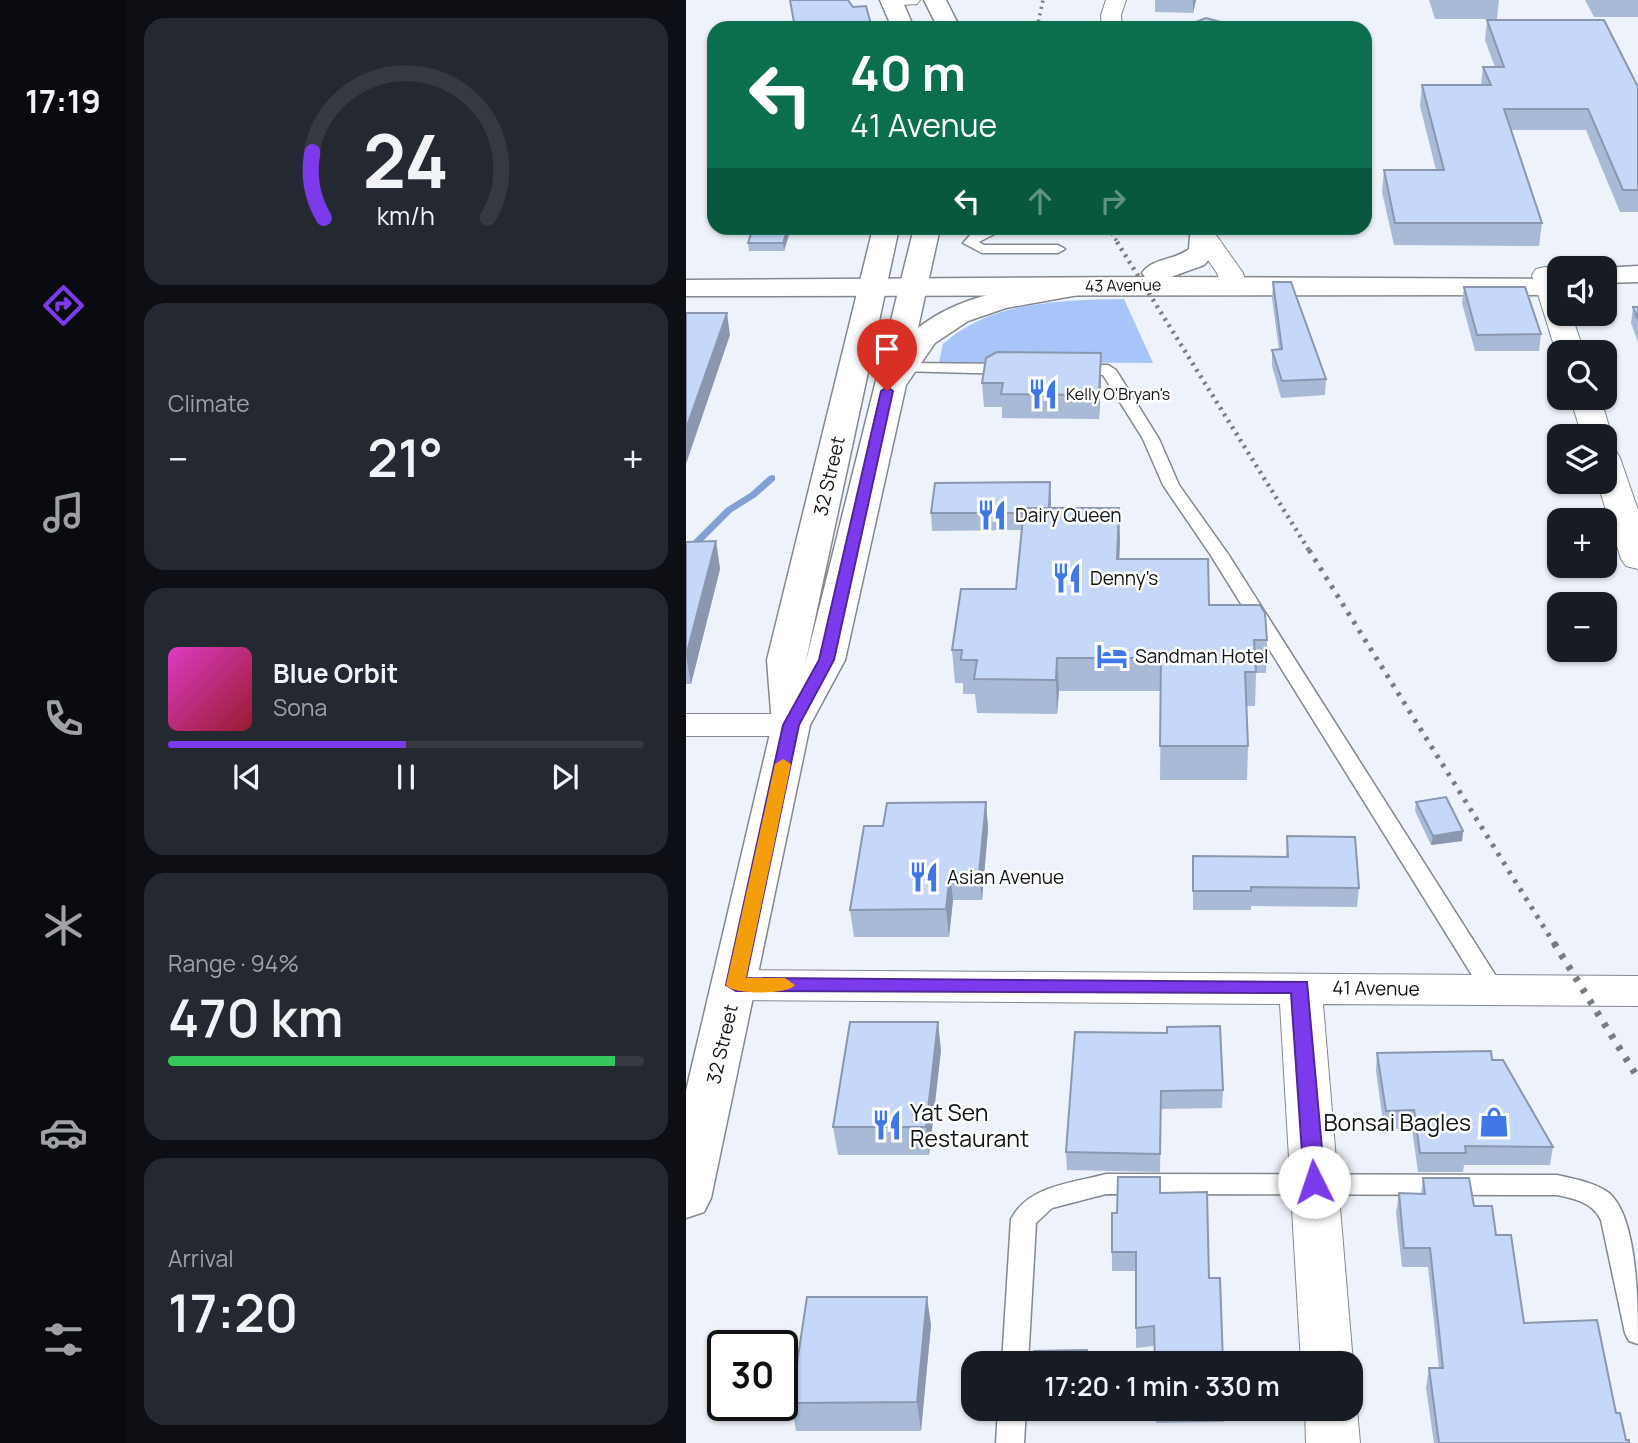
<!DOCTYPE html>
<html lang="en">
<head>
<meta charset="utf-8">
<style>
	:root { --surface:#171b24; --page:#242831; --text:#f1f3f6; --muted:#9ea1a6; --line:#363941; --accent:#7c3aed }
	body { margin:0; font-family:Manrope,sans-serif; background:var(--page); color:var(--text); height:100vh; display:flex; flex-direction:column; font-size:26px; white-space:nowrap }
	* { box-sizing:border-box; margin:0 }
	p { font-size:23px; color:var(--muted) }
	.icon { flex:none; width:38px; height:38px; fill:none; stroke:currentColor; stroke-width:2; stroke-linecap:round; stroke-linejoin:round }
	.map { position:relative; flex:1; overflow:hidden }
	.drawer { display:flex; flex-direction:column; gap:18px; padding:18px; background:#0d0f14; width:560px }
	.drawer>* { flex:none }
	.hud { position:absolute; left:21px; top:21px; width:665px; height:214px; border-radius:21px; box-shadow:0 2px 5px #0004; background:#0b6e4f; color:#fff; overflow:hidden }
	.buttons { position:absolute; left:861px; top:256px; display:grid; gap:14px }
	.buttons a { display:grid; place-items:center; width:70px; height:70px; border-radius:14px; background:var(--surface); box-shadow:0 2px 5px #0004; font-size:35px }
	.speed { position:absolute; left:21px; top:1330px; display:flex; gap:14px; font-size:35px; font-weight:700; text-align:center }
	.speed>* { display:grid; place-content:center; width:91px; height:91px; border-radius:50%; background:var(--surface); box-shadow:0 2px 5px #0004; line-height:1 }
	.speed .limit { border:4px solid #111; border-radius:10px; background:#fff; color:#111 }
	.pin { position:absolute; display:grid; place-items:center; width:60px; height:60px; color:#fff; margin:-72px -30px; border-radius:50% 50% 50% 0; rotate:-45deg; box-shadow:0 0 7px #0007 }
	.pin .icon { rotate:45deg }
	.me { position:absolute; width:77px; margin:-38px; rotate:356deg; stroke-linejoin:round; filter:drop-shadow(0 0 5px #0008) }
	.turn { display:flex; align-items:center; gap:24px; height:147px; padding:0 28px; font-size:32px }
	.turn .icon { width:91px; height:91px; stroke-width:2.5 }
	.turn b { display:block; font-size:49px; line-height:60px }
	.lanes { display:flex; align-items:center; height:66px; padding:0 28px; background:#0003; justify-content:center; gap:35px; direction:ltr }
	.lanes .off { opacity:.35 }
	.big { font-size:52px; font-weight:600; line-height:1.1 }
	.drawer .widget { flex:1; display:flex; flex-direction:column; justify-content:center; gap:10px; min-width:0; padding:0 24px; border-radius:21px; background:var(--page) }
	.drawer .dial { align-items:center; gap:0 }
	.dial svg { height:182px; overflow:visible; fill:none; stroke:var(--line); stroke-width:7; stroke-linecap:round; text-anchor:middle }
	.dial text { fill:var(--text); stroke:none }
	.song { display:flex; align-items:center; gap:21px }
	.cover { width:84px; height:84px; border-radius:10px; background:linear-gradient(135deg,hsl(310 70% 55%),hsl(350 70% 35%)) }
	.played { height:7px; border-radius:4px; background:linear-gradient(90deg,var(--accent) 50%,var(--line) 50%) }
	.keys { display:flex; justify-content:space-around; direction:ltr }
	.heat { display:flex; justify-content:space-between; align-items:center; font-size:38px; direction:ltr }
	.charge { height:10px; border-radius:5px; background:linear-gradient(90deg,#34c759 94%,var(--line) 0) }
	.trip { position:absolute; left:275px; top:1351px; width:402px; height:70px; border-radius:21px; background:var(--surface); box-shadow:0 2px 5px #0004; font-weight:600; line-height:70px; text-align:center }
	main { display:flex; flex:1; min-height:0 }
	.dock { display:flex; flex-direction:column; width:126px; justify-content:space-around; align-items:center; background:#090b0e; color:var(--muted) }
	.dock .icon { width:49px; height:49px }
	.dock .current { color:var(--accent) }
	.dock b { font-size:32px; color:var(--text) }
	.map>svg:first-child { display:block }
	.green { fill:#a8c5f9 }
	.lines { fill:none; stroke-linecap:round; stroke-linejoin:round }
	.stream { fill:#83a0d5; fill-rule:evenodd }
	.lane-casing { stroke:#83878e; stroke-width:3 }
	.street-casing { stroke:#83878e; stroke-width:2 }
	.secondary-casing { stroke:#83878e; stroke-width:3 }
	.highway-casing { stroke:#83878e; stroke-width:3 }
	.lane { fill:#fff; fill-rule:evenodd }
	.street { fill:#fff; fill-rule:evenodd }
	.secondary { fill:#fff; fill-rule:evenodd }
	.highway { fill:#fff; fill-rule:evenodd }
	.rail-far3 { stroke:#787b80; stroke-width:3.5; stroke-dasharray:2 4.5; stroke-linecap:butt }
	.rail-far2 { stroke:#787b80; stroke-width:4.5; stroke-dasharray:2.5 5; stroke-linecap:butt }
	.rail-far1 { stroke:#787b80; stroke-width:5; stroke-dasharray:3.5 7; stroke-linecap:butt }
	.rail { stroke:#787b80; stroke-width:7; stroke-dasharray:4.5 9; stroke-linecap:butt }
	.wall { fill:#a9bad7 }
	.shaded-wall { fill:#8a97af }
	.building { fill:#c5d8fa; stroke:#8a97af; stroke-width:2 }
	.route { fill:#7c3aed; stroke:#51269a; stroke-width:2 }
	.slow { fill:#f59e0b }
	.labels { text-anchor:middle; dominant-baseline:central; stroke-width:5; stroke-linejoin:round; paint-order:stroke }
	.far-street-label { font-size:16px; fill:#101215; stroke:#fff }
	.far-poi-label { font-size:16px; fill:#101215; stroke:#fff; text-anchor:start }
	.street-label { font-size:19px; fill:#101215; stroke:#fff }
	.poi-label { font-size:19px; fill:#101215; stroke:#fff; text-anchor:start }
	.near-poi-label { font-size:23px; fill:#101215; stroke:#fff; text-anchor:start }
</style>
</head>
<body>
<main>
<nav class="dock">
<b>17:19</b>
<svg class="icon current" aria-label="directions" viewBox="0 0 24 24"><path d="M12 3l9 9-9 9-9-9zM9 14v-3h6M13 9l2 2-2 2"/></svg>
<svg class="icon" aria-label="music" viewBox="0 0 24 24"><path d="M9 18V5l10-2v13"/><circle cx="6" cy="18" r="3"/><circle cx="16" cy="16" r="3"/></svg>
<svg class="icon" aria-label="phone" viewBox="0 0 24 24"><path d="M5 4h4l2 5-3 2q2 4 5 5l2-3 5 2v4C11 20 4 13 5 4z"/></svg>
<svg class="icon" aria-label="climate" viewBox="0 0 24 24"><path d="M12 3v18M4 7l16 10M4 17L20 7"/></svg>
<svg class="icon" aria-label="car" viewBox="0 0 24 24"><path d="M5 17H2v-5l4-1 3-4h7l3 4 3 1v5h-3M9 17h6M6 11h13"/><circle cx="7" cy="17" r="2"/><circle cx="17" cy="17" r="2"/></svg>
<svg class="icon" aria-label="filters" viewBox="0 0 24 24"><path d="M4 7h16M4 17h16"/><circle cx="9" cy="7" r="2"/><circle cx="15" cy="17" r="2"/></svg>
</nav>
<section class="drawer">
<div class="widget dial"><svg viewBox="0 0 100 80">
<path d="M14 69A42 42 0 1 1 86 69"/>
<path d="M14 69A42 42 0 0 1 9 40" stroke="#7c3aed"/>
<text x="50" y="56" font-size="32" font-weight="700">24</text>
<text x="50" y="72" font-size="11">km/h</text>
</svg></div>
<div class="widget"><p>Climate</p>
<div class="heat"><a>−</a><b class="big">21°</b><a>+</a></div>
</div>
<div class="widget">
<div class="song"><i class="cover"></i><div><b>Blue Orbit</b><p>Sona</p></div></div>
<div class="played"></div>
<div class="keys"><svg class="icon" aria-label="previous" viewBox="0 0 24 24"><path d="M18 5L8 12l10 7zM5 5v14"/></svg><svg class="icon" aria-label="pause" viewBox="0 0 24 24"><path d="M8 5v14M16 5v14"/></svg><svg class="icon" aria-label="next" viewBox="0 0 24 24"><path d="M6 5l10 7-10 7zM19 5v14"/></svg></div>
</div>
<div class="widget"><p>Range · 94%</p><b class="big">470 km</b><div class="charge"></div></div>
<div class="widget"><p>Arrival</p><b class="big">17:20</b></div>
</section>
<div class="map">
<svg width="952" height="1443" viewBox="0 0 952 1443">
	<rect width="100%" height="100%" fill="#eef2fa"/>
	<path class="green" d="M438,299L467,363L253,362L257,344C305,301 376,300 438,299Z"/>
	<g class="lines">
		<path class="stream" d="M86,475L89,476V480L70,497L46,512L3,555L0,556V548L40,508L64,493L83,476Z"/>
		<g class="lane-casing">
			<g id="lane">
				<path d="M303,228L316,230L293,242L298,245H372L379,249L372,253H296L277,243L286,233Z"/>
				<path d="M217,363L325,364L333,369L325,374L212,371V365Z"/>
				<path d="M390,365H422L430,370L473,439L493,485L542,554L815,984L818,990L815,996H799L524,554L477,485L457,439L417,375L385,373V367Z"/>
				<path d="M420,1174L871,1175C888,1179 908,1182 923,1193C952,1218 952,1305 952,1344L943,1341L939,1333L915,1220C906,1202 889,1199 871,1195L420,1194L366,1208L350,1223L342,1363H316L325,1219C343,1185 387,1183 420,1174Z"/>
				<path d="M312,1409H340L338,1443H310Z"/>
			</g>
		</g>
		<g class="street-casing">
			<g id="street">
				<path d="M198,0H234L231,4L200,6Z"/>
				<path d="M420,0H440L435,15L436,28H416L415,15Z"/>
				<path d="M500,228H525L557,273L560,285L556,291H538L531,273Z"/>
				<path d="M859,267L868,269L873,278V313H885L898,352H873V357L870,352L846,275L850,269Z"/>
				<path d="M884,397H914L926,436L922,442L919,443V436H896Z"/>
				<path d="M919,449L930,451L934,458L952,510V569L940,566L935,559L911,481H919Z"/>
				<path d="M0,714H105L118,717L123,725L118,733L105,736H0Z"/>
				<path d="M50,970L952,976V1006L637,1004L667,1363L665,1366V1363H615L594,1004L50,1000L35,996L29,985L35,974Z"/>
				<path d="M665,1396L671,1409L674,1443H620L619,1409H665Z"/>
			</g>
		</g>
		<g class="secondary-casing">
			<g id="secondary">
				<path d="M517,228L527,230L530,236L531,251L518,265L485,277L873,279V295L0,296V280L459,277L456,273C466,258 490,260 503,249L504,236L507,230Z"/>
				<path d="M952,266V282L919,283V268H915Z"/>
			</g>
		</g>
		<g class="highway-casing">
			<g id="highway">
				<path d="M194,0H216L228,28H206Z"/>
				<path d="M238,0H260L274,28H252Z"/>
				<path d="M187,228H213L119,665L228,228H254L232,328C278,291 343,286 399,278L409,280L413,286L409,292L320,308L282,321L249,343L220,385L159,660L124,725L25,1198L18,1212L0,1218V1091L86,725L81,660Z"/>
			</g>
		</g>
		<use href="#lane" class="lane"/>
		<use href="#street" class="street"/>
		<use href="#secondary" class="secondary"/>
		<use href="#highway" class="highway"/>
		<g class="rail-far3">
			<path d="M351,28L357,0"/>
			<path d="M422,228L432,243"/>
		</g>
		<path class="rail-far2" d="M431,242L624,552"/>
		<path class="rail-far1" d="M623,550L869,945"/>
		<path class="rail" d="M868,943L952,1078"/>
	</g>
	<g class="wall">
		<path d="M469,0H510L507,13L469,12Z"/>
		<path d="M743,0H813L811,19H749Z"/>
		<path d="M899,0H952V17H908Z"/>
		<path d="M801,20L952,87V212H934L900,130H825L856,223L853,246L708,245L696,192L698,170H750L734,106L736,85H795L797,67H809L799,40Z"/>
		<path d="M67,228H105L98,251H63L62,243Z"/>
		<path d="M587,282L640,379L639,395L595,398L586,366V350H593L586,298Z"/>
		<path d="M778,287L855,334L853,351H789L776,303Z"/>
		<path d="M947,307H952V342L945,323Z"/>
		<path d="M415,377L413,419L316,418V407H298L296,383Z"/>
		<path d="M365,500L364,508L434,539L433,559L523,605L581,640L580,673H570L569,706H560L562,746L561,780H474L475,691H373L371,714L291,713L289,694H277V683H269L266,650L330,589L336,530L246,531L245,513Z"/>
		<path d="M30,541L34,569L5,684H0V542Z"/>
		<path d="M300,802L302,829L296,900H267L263,937H168L164,910L197,826Z"/>
		<path d="M730,802L777,831L776,841L745,845L729,811Z"/>
		<path d="M601,836L673,888L671,907L565,906V910H507V856L600,857Z"/>
		<path d="M481,1033L537,1090L536,1108L475,1109L474,1172L381,1170L380,1152Z"/>
		<path d="M255,1050L243,1155H152L147,1127Z"/>
		<path d="M691,1053L806,1060L867,1147L864,1165H778L777,1172H732L726,1129H698L690,1071Z"/>
		<path d="M474,1177L468,1346L450,1348V1271H426V1252L431,1213Z"/>
		<path d="M737,1178L788,1206L810,1235L838,1323L930,1413L940,1440L943,1443H748L740,1388L743,1368H753L742,1267H716L710,1213L713,1193L735,1194Z"/>
		<path d="M245,1325L235,1431H110L105,1403Z"/>
		<path d="M470,1409H538V1422L470,1423Z"/>
	</g>
	<g class="shaded-wall">
		<path d="M507,0H510L507,13Z"/>
		<path d="M102,228H105L98,251L97,243Z"/>
		<path d="M41,313L44,335L0,464V429Z"/>
		<path d="M415,353V377L413,419V395Z"/>
		<path d="M364,482L365,500L363,530L362,513Z"/>
		<path d="M433,508L434,539L432,592L431,559Z"/>
		<path d="M30,541L34,569L5,684L0,656Z"/>
		<path d="M371,658L373,691L371,714L370,680Z"/>
		<path d="M300,802L302,829L296,900L293,873Z"/>
		<path d="M777,831L776,841L745,845L747,836Z"/>
		<path d="M264,873L267,900L263,937L260,909Z"/>
		<path d="M252,1022L255,1050L243,1155L240,1127Z"/>
		<path d="M241,1297L245,1325L235,1431L231,1402Z"/>
	</g>
	<g class="building">
		<path d="M104,0H162L167,7L180,6L186,28H109Z"/>
		<path d="M520,18L538,23H638L639,28H494Z"/>
		<path d="M801,20H918L952,87V190H937L902,109H818L856,223H709L698,170H758L736,85H805L797,67H818Z"/>
		<path d="M67,228H102L97,243H62Z"/>
		<path d="M587,282H605L640,379L596,381L586,350L596,349Z"/>
		<path d="M778,287H839L855,334L791,335Z"/>
		<path d="M947,307H952V319Z"/>
		<path d="M0,313H41L0,429Z"/>
		<path d="M311,352L415,353L413,395L315,394L317,383H296L300,358Z"/>
		<path d="M364,482L363,508H338V513H245L249,483Z"/>
		<path d="M338,508H433L431,559H522L523,605H574L579,613L581,640H568L570,672H559L562,746H474L475,658H371L370,680L288,679L291,660H275L276,650H266L275,589H330Z"/>
		<path d="M30,541L0,656V542Z"/>
		<path d="M760,797L777,831L747,836L730,802Z"/>
		<path d="M300,802L293,873H264L260,909L164,910L178,826H197L201,803Z"/>
		<path d="M601,836L669,837L673,888L565,887V891H507V856L602,857Z"/>
		<path d="M164,1022H252L240,1127H147Z"/>
		<path d="M534,1026L537,1090L475,1091L474,1154L380,1152L389,1032L481,1033V1027Z"/>
		<path d="M805,1051L806,1060H817L867,1147L779,1146L780,1153H734L728,1110L700,1111L691,1053Z"/>
		<path d="M432,1177H474V1193L521,1192L523,1278H534L537,1363H469L468,1326L450,1328V1252H426V1213H431Z"/>
		<path d="M737,1178H783L788,1206H806L810,1235H825L838,1323L911,1320L930,1413H934L940,1440H943V1443H753L743,1368H757L744,1248H718L713,1193L739,1194Z"/>
		<path d="M121,1297H241L231,1402L105,1403Z"/>
		<path d="M401,1350V1363H348V1351Z"/>
	</g>
	<path class="route" d="M201,387L207,391L148,660L113,725L60,978L621,982L639,1182L636,1188H621L618,1182L605,993L50,991L40,985L97,725L133,660L195,391Z"/>
	<path class="slow" d="M97,759L105,764L60,978H99L109,985C102,995 47,995 40,985L89,764Z"/>
	<defs>
		<g id="restaurant-bare" transform="scale(2.415)"><path d="M-5-6h1v4h1v-4h1v4h1v-4h1v5L-1.5 .5V6h-2V.5L-5-1ZM5-6V6H3V1.5H1.5Q1.5-4 5-6Z" fill="#3f77e7" stroke="#fff" stroke-width="2.5" paint-order="stroke"/></g>
		<g id="hotel-bare" transform="scale(2.415)"><path d="M-6-4.5h1.5V1H6V5H4.5V3h-9V5H-6ZM-4 0a1.8 1.8 0 1 1 3.6 0ZM.5 0V-2.5h3Q6-2.5 6 0Z" fill="#3f77e7" stroke="#fff" stroke-width="2.5" paint-order="stroke"/></g>
		<g id="shop-bare" transform="scale(2.415)"><path d="M-5-2.5h2.3a2.7 3.5 0 0 1 5.4 0H5L5.5 6h-11ZM-1.5-2.5h3a1.5 2.3 0 0 0-3 0Z" fill="#3f77e7" stroke="#fff" stroke-width="2.5" paint-order="stroke"/></g>
	</defs>
	<g fill-rule="evenodd">
		<use href="#restaurant-bare" x="357" y="394"/>
		<use href="#restaurant-bare" x="306" y="515"/>
		<use href="#restaurant-bare" x="381" y="578"/>
		<use href="#hotel-bare" x="426" y="656"/>
		<use href="#restaurant-bare" x="238" y="877"/>
		<use href="#shop-bare" x="808" y="1122"/>
		<use href="#restaurant-bare" x="201" y="1125"/>
	</g>
	<g class="labels">
		<g class="far-street-label">
			<text transform="translate(437 285) rotate(-1)">43 Avenue</text>
		</g>
		<g class="far-poi-label">
			<text x="380" y="394">Kelly O'Bryan's</text>
		</g>
		<g class="street-label">
			<text transform="translate(143 476) rotate(-77)">32 Street</text>
			<text transform="translate(690 988) rotate(1)">41 Avenue</text>
			<text transform="translate(36 1044) rotate(-77)">32 Street</text>
		</g>
		<g class="poi-label">
			<text x="329" y="515">Dairy Queen</text>
			<text x="404" y="578">Denny's</text>
			<text x="449" y="656">Sandman Hotel</text>
			<text x="261" y="877">Asian Avenue</text>
		</g>
		<g class="near-poi-label">
			<text x="224" y="1112">Yat Sen<tspan x="224" dy="26">Restaurant</tspan></text>
			<text x="785" y="1122" text-anchor="end">Bonsai Bagles</text>
		</g>
	</g>
</svg>
<div class="buttons">
<a><svg class="icon" aria-label="sound" viewBox="0 0 24 24"><path d="M4 9h4l5-4v14l-5-4H4zM17 9q2 3 0 6"/></svg></a>
<a><svg class="icon" aria-label="search" viewBox="0 0 24 24"><circle cx="10" cy="10" r="6"/><path d="M15 15l6 6"/></svg></a>
<a><svg class="icon" aria-label="layers" viewBox="0 0 24 24"><path d="M12 4l9 5-9 5-9-5zM3 14l9 5 9-5"/></svg></a>
<a>+</a>
<a>−</a>
</div>
<div class="speed"><div class="limit">30</div></div>
<div class="pin" style="left:201px;top:391px;background:#d93025"><svg class="icon" aria-label="arrive" viewBox="0 0 24 24"><path d="M6 21V4h12l-3 4 3 4H6"/></svg></div>
<svg class="me" style="left:628px;top:1182px" viewBox="-20 -20 40 40"><circle r="19" fill="#fff"/><path d="M0-13L10 11 0 6-10 11z" fill="#7c3aed"/></svg>
<div class="trip">17:20 · 1 min · 330 m</div>
<div class="hud">
<div class="turn"><svg class="icon" aria-label="left" viewBox="0 0 24 24"><path d="M17 20v-9H6M10 6l-5 5 5 5"/></svg><div><b>40 m</b>41 Avenue</div></div>
<div class="lanes"><svg class="icon" aria-label="left" viewBox="0 0 24 24"><path d="M17 20v-9H6M10 6l-5 5 5 5"/></svg><svg class="icon off" aria-label="ahead" viewBox="0 0 24 24"><path d="M12 20V5M6 11l6-6 6 6"/></svg><svg class="icon off" aria-label="right" viewBox="0 0 24 24"><path d="M7 20v-9h11M14 6l5 5-5 5"/></svg></div>
</div>
</div>
</main>
</body>
</html>
